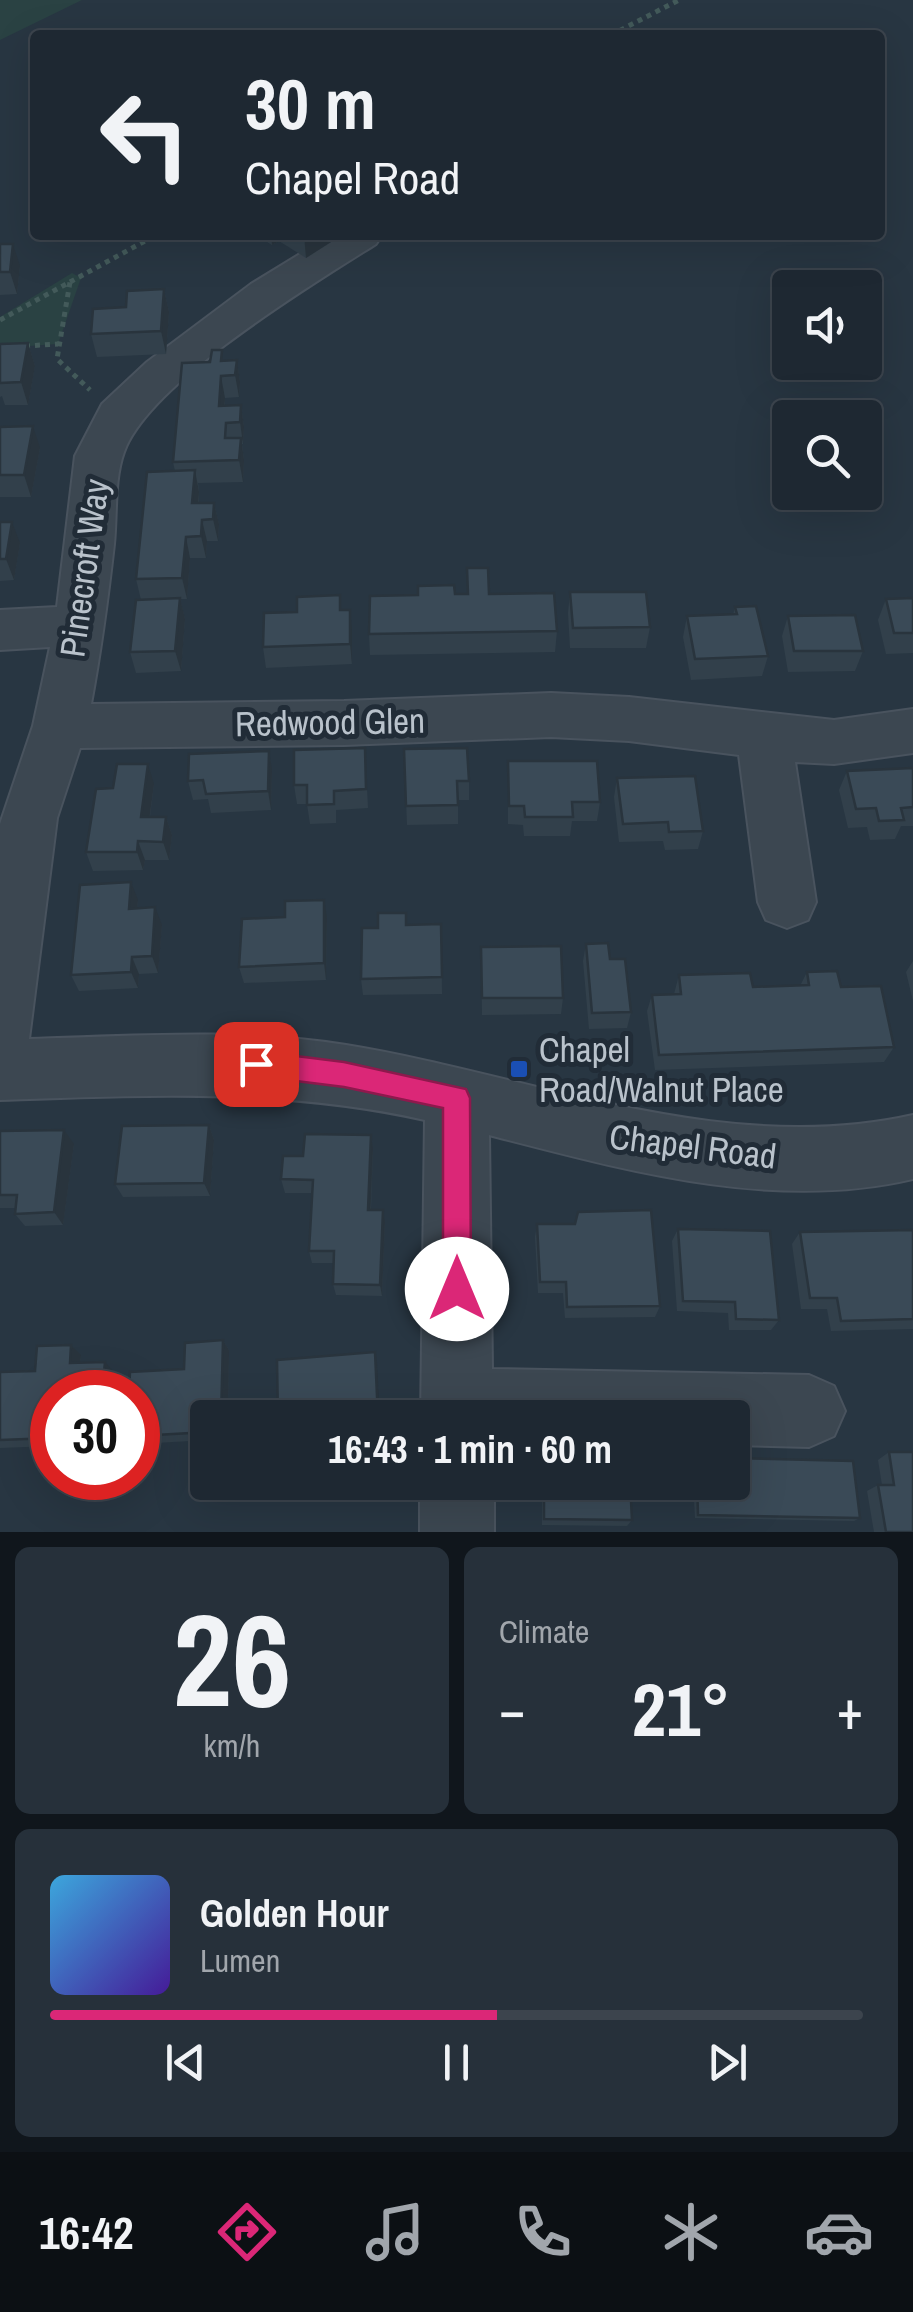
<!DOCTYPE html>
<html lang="en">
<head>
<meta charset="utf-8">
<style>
	:root { --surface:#1e2832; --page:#26303a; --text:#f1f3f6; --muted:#a1a6ac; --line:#3c444d; --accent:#db2777 }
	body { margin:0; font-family:"Archivo Narrow",sans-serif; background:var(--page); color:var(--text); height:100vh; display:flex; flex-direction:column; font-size:38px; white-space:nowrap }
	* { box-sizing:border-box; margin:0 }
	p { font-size:32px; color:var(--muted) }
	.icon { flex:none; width:55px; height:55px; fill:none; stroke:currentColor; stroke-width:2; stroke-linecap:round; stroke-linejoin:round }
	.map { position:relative; height:1532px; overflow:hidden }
	.drawer { display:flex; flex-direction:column; gap:15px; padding:15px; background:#10161c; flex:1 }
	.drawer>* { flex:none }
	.top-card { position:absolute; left:30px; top:30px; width:855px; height:210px; border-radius:10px; box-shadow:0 10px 40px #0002,0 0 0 2px var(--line); background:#1e2832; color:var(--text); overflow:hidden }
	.tools { position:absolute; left:772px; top:270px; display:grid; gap:20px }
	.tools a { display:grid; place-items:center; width:110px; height:110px; border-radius:10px; background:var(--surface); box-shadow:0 10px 40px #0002,0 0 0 2px var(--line); font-size:50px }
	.speed { position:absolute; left:30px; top:1370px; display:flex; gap:20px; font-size:50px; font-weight:700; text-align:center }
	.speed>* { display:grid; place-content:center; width:130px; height:130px; border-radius:50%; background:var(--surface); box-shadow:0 10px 40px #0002,0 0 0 2px var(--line); line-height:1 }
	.speed .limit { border:15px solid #d22; background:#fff; color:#111 }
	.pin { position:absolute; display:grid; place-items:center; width:85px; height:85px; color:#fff; margin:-42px; border-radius:20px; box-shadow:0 5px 15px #0006 }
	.me { position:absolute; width:110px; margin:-55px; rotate:0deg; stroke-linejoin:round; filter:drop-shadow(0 0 8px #0008) }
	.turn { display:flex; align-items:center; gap:35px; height:210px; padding:0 50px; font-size:45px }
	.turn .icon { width:130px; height:130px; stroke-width:2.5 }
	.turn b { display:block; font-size:70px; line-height:85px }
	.big { font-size:75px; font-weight:800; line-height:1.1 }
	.drawer .tile { flex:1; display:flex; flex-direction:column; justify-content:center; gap:15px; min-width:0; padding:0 35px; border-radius:15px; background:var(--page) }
	.drawer .dial { align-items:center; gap:0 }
	.dial b { font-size:130px; line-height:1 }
	.song { display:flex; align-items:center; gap:30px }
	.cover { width:120px; height:120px; border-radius:15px; background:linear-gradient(135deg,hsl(200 70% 55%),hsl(260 70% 35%)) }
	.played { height:10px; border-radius:5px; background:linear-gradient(90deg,var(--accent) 55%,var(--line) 55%) }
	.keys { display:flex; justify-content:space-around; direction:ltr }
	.heat { display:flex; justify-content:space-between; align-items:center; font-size:55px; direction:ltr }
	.drawer .tiles { flex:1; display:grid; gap:15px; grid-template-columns:1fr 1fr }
	.tile:last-child { grid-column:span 2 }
	.trip { position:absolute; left:190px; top:1400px; width:560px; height:100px; border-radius:10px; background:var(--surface); box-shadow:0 10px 40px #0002,0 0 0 2px var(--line); font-weight:800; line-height:100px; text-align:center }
	.tabs { display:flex; height:160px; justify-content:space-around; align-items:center; background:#0c1014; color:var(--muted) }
	.tabs .icon { width:70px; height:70px }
	.tabs .current { color:var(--accent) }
	.tabs b { font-size:45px; color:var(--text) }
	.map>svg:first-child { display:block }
	.green { fill:#2a4243 }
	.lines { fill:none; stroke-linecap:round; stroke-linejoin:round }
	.minor-casing { stroke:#49535e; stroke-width:4 }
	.path { stroke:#435a5a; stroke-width:5; stroke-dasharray:5 5; stroke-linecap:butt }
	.minor { fill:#3c4751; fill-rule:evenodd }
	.wall { fill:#32404b }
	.shaded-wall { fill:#29343d }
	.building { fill:#3a4a57; stroke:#29343d; stroke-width:2.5 }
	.route { fill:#db2777; stroke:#8e194d; stroke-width:2.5 }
	.transit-dot { fill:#1a4fb4; stroke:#212c37; stroke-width:4 }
	.labels { text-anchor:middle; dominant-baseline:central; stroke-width:10; stroke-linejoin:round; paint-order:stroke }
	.street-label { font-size:35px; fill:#b9c2cb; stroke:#212c37 }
	.poi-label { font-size:35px; fill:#b9c2cb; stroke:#212c37; text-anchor:start }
</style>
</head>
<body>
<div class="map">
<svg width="913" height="1532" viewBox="0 0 913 1532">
	<rect width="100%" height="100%" fill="#283642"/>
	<g class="green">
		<path d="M0,0H82L0,40Z"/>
		<path d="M72,273L81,278L58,344L0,348V317Z"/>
	</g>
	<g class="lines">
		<g class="minor-casing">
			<g id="minor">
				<path d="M331,235H382L376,244C311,285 149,383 124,452C114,479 117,515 114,544C108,598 101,650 91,704L344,701L551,693L629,697L834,720L913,709V753L834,764L795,762L816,902L808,920L787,928L766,920L758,902L739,755L629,741L551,737L344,745L80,748L57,818L29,1039C134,1036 242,1028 346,1045C531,1075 723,1158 913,1115V1179C773,1212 625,1170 489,1135L492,1369L809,1375L834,1386L845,1411L834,1436L809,1447L732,1445V1418H421L425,1120C284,1088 143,1095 0,1100V824L33,726L50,647L0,650V610L57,607L75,456L102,404L147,362L251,284Z"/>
				<rect x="420" y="1482" width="74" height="50"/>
			</g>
		</g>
		<g class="path">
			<path d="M611,35L679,0"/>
			<path d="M70,282L156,235"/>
			<path d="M0,320L70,282L57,359L90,390"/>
			<path d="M25,346L58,344"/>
		</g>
		<use href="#minor" class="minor"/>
	</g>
	<g class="wall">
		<path d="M256,235H342L306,258L279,241L272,245Z"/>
		<path d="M0,244L20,266L17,294L0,295Z"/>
		<path d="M164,289L169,312L166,354L97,357L91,334L126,307Z"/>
		<path d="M28,343L35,366L28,405H5L2,396L0,397V344Z"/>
		<path d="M237,360L240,382L239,397L225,398V406L241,405L244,427L243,444H242L244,460L243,482L198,483L199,492V503H214L219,524L218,541H207L206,558H190L187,599H180L185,619L181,671L136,673L130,652L141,600L136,579L175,471L173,462L224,361Z"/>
		<path d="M0,427L40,448L31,497H0Z"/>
		<path d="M0,522L20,543L14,580L0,581Z"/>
		<path d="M570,592L650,627L646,648H570L568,613Z"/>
		<path d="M455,594H489L557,631L555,652L370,655L369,634Z"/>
		<path d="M913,598V653L886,654L878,620L886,599Z"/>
		<path d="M735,607L768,656L762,676L691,680L683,637L687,616L733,615Z"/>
		<path d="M342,610H350L352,664L266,668L263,647Z"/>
		<path d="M788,616L863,651L855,671L788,672L782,636Z"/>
		<path d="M365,748L368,808L336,810V823L310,824L307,804H297L294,785Z"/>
		<path d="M404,749L469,781V800H458V824L407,825Z"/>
		<path d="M508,761L600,802L597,821H572L570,836H524L523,825L508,824Z"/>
		<path d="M913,768V826H901L895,839L870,840L867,827L848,828L839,790L847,771Z"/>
		<path d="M272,770L271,810L211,813L208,799L193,800L188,781Z"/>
		<path d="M617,778L703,831L698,849L665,850L663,841L619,842L614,797Z"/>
		<path d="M154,784L150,817H166L172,835L169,860H145L143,870L93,871L86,852L113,788Z"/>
		<path d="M138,900L137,908L162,925L158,973L139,974L138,988L79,991L71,975Z"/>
		<path d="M327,917L326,980L244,983L239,967Z"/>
		<path d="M441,924L442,994L363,995L361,979L378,928Z"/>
		<path d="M586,944L610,959L631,1012L627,1028L589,1029L583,961Z"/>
		<path d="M481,947L563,998L561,1014L482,1015Z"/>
		<path d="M913,961V1001L906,972Z"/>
		<path d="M807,972L841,987L894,1047L884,1062L655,1070L647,1011L652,995L674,994L679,975L753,987L800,986Z"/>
		<path d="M209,1125L214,1140L210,1196L123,1197L115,1184Z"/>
		<path d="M0,1131L74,1144L63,1225L25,1226L15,1214V1208H0Z"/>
		<path d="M373,1149L371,1210L385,1222L382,1296L336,1295L333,1284L334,1263H312L309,1251L312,1193H285L281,1179L303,1156Z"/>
		<path d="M537,1224L660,1306L655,1317L565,1318L563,1293H538L535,1237Z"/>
		<path d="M678,1229L779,1320L771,1330H729L728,1313L677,1311L672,1241Z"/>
		<path d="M913,1230V1329L831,1331L827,1309H801L792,1244L800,1232Z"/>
		<path d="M223,1340L229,1350L228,1418H208V1440L138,1444V1392L184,1369Z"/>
		<path d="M81,1355L80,1363L114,1372L112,1392H52V1446L0,1448V1372L35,1371Z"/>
		<path d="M889,1452L913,1532H874L867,1491L878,1485H882L878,1460Z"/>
		<path d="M542,1482H630L632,1520L627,1526L542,1525Z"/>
		<path d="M693,1482H732L860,1518L854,1521L695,1518Z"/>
	</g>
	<g class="shaded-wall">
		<path d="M271,235H278L279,241L272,245Z"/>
		<path d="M304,235H342L306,258Z"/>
		<path d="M13,244L20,266L17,294L10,272Z"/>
		<path d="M164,289L169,312L166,354L161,331Z"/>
		<path d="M28,343L35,366L28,405L21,382Z"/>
		<path d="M237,360L240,382L239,397L235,375Z"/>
		<path d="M221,376L225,398L223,428L219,406Z"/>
		<path d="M241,405L244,427L243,444L240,422Z"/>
		<path d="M33,426L40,448L31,497L24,475Z"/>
		<path d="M241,438L244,460L243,482L239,460Z"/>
		<path d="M195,470L199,492L197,525L192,503Z"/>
		<path d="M214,503L219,524L218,541L213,519Z"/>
		<path d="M202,520L207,541L206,558L201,536Z"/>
		<path d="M12,522L20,543L14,580L6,559Z"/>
		<path d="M186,537L190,558L187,599L182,578Z"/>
		<path d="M180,598L185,619L181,671L175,651Z"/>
		<path d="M350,610L352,630V664L350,644Z"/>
		<path d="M269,751L272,770L271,810L268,791Z"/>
		<path d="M148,764L154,784L147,836L141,817Z"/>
		<path d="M166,817L172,835L169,860L163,842Z"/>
		<path d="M138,841L145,860L143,870L137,852Z"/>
		<path d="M131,882L138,900L135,926L129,909Z"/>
		<path d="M324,900L327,917L326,980L324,963Z"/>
		<path d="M155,907L162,925L158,973L152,956Z"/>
		<path d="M132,957L139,974L138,988L131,972Z"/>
		<path d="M209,1125L214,1140L210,1196L204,1183Z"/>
		<path d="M64,1130L74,1144L63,1225L54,1212Z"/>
		<path d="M371,1135L373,1149L370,1222L368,1210Z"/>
		<path d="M383,1210L385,1222L382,1296L380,1285Z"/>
		<path d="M223,1340L229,1350L228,1418H221Z"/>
		<path d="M71,1345L81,1355L79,1373L70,1363Z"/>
		<path d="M375,1352L377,1362L380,1418H378Z"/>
		<path d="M105,1362L114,1372L112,1392H102Z"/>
	</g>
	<g class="building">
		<path d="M0,244H13L10,272H0Z"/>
		<path d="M164,289L161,331L91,334L93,309L126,307L127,291Z"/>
		<path d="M28,343L21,382L0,383V344Z"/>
		<path d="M212,350H222L221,361L237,360L235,375L221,376L219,406L241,405L240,422L226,423L225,438H241L239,460L173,462L182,363L210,362Z"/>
		<path d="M33,426L24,475H0V427Z"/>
		<path d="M195,470L192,503H214L213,519L202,520L201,536L186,537L182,578L136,579L147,472Z"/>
		<path d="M0,522H12L6,559H0Z"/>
		<path d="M467,568H488L489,594L554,593L557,631L369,634L370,596L418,595V586L454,585L455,594H468Z"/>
		<path d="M570,592H646L650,627L573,628Z"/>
		<path d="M340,595V610H350V644L263,647L264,613L297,612V597Z"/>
		<path d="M180,598L175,651L130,652L136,600Z"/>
		<path d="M913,598V633H894L886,599Z"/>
		<path d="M756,606L768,656L695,659L687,616L737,614L735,607Z"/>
		<path d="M855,615L863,651H794L788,616Z"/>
		<path d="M365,748L366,789L334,791V804L307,805V785H294V750Z"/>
		<path d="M467,748L469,781H457L458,805L406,806L404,749Z"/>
		<path d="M269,751L268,791L206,794L203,780L188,781L189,754Z"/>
		<path d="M508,761H597L600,802H572L573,817H525L524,806H509Z"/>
		<path d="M117,764H148L141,817H166L163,842L138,841L137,852H86L96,789L113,788Z"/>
		<path d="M913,768V807L901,808L904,820L879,821L876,808L856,809L847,771Z"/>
		<path d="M695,776L703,831L669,832L668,822L623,824L617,778Z"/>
		<path d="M131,882L129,909L155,907L152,956L132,957L131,972L71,975L80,885Z"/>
		<path d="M324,900V963L239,967L242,919L285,917V901Z"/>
		<path d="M378,913H406V925L441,924L442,977L361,979L362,928H378Z"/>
		<path d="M608,943L610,959H625L631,1012L592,1013L586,944Z"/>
		<path d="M561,946L563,998H482L481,947Z"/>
		<path d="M837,971L841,987L881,986L894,1047L659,1055L652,995L681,994L679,975L750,973L753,987L809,985L807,972Z"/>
		<path d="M209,1125L204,1183L115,1184L122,1126Z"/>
		<path d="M64,1130L54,1212L15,1214L17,1195H0V1131Z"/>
		<path d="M305,1134L371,1135L368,1210H383L380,1285L333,1284L334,1251H309L313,1180L281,1179L283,1156H303Z"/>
		<path d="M651,1210L660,1306L567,1307L566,1282H540L537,1224H575L578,1212Z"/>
		<path d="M678,1229L770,1231L779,1320L736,1319L735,1302L683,1301Z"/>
		<path d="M913,1230V1319L841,1321L837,1298H810L800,1232Z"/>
		<path d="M223,1340L221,1418H208V1432L138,1436V1392H129L130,1372L184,1369L185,1343Z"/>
		<path d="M71,1345L70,1363L105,1362L102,1392H52V1438L0,1440V1372L35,1371L37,1346Z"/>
		<path d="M375,1352L378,1418H278L277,1360Z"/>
		<path d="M543,1406L642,1409L643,1418H543Z"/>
		<path d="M889,1452H913V1532H886L878,1485H894Z"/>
		<path d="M732,1458L853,1461L860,1518L698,1515L697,1482H732Z"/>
		<path d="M544,1482H630L632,1520L544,1519Z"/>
	</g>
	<path class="route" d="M256,1051L344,1062L466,1089L470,1098L471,1289L467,1299L457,1303L447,1299L443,1289V1108L344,1087L256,1076L247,1072L243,1064L247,1055Z"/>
	<rect class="transit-dot" x="509" y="1059" width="20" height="20" rx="5"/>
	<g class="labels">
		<g class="street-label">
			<text transform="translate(84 568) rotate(-82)">Pinecroft Way</text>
			<text transform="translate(330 722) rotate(-1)">Redwood Glen</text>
			<text transform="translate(693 1146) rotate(7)">Chapel Road</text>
		</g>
		<g class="poi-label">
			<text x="539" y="1049">Chapel<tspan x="539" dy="40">Road/Walnut Place</tspan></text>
		</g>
	</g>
</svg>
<div class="tools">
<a><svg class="icon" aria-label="sound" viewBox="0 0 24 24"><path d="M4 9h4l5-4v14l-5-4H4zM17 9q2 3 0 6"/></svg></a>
<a><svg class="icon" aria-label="search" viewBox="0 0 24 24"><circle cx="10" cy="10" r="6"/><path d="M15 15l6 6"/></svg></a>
</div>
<div class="speed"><div class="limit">30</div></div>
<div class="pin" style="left:256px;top:1064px;background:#d93025"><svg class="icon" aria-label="arrive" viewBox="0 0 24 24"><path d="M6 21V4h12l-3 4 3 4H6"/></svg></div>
<svg class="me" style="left:457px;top:1289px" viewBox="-20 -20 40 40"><circle r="19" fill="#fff"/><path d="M0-13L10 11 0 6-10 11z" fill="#db2777"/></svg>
<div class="trip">16:43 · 1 min · 60 m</div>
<div class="top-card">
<div class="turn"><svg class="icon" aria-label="left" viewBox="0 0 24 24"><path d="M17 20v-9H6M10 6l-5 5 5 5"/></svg><div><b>30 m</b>Chapel Road</div></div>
</div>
</div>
<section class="drawer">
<div class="tiles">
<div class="tile dial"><b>26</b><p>km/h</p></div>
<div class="tile"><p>Climate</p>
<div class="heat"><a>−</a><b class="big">21°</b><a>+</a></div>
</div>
<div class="tile">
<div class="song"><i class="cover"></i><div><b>Golden Hour</b><p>Lumen</p></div></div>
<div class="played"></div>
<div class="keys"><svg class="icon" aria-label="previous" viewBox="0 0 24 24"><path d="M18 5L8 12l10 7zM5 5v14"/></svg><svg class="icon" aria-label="pause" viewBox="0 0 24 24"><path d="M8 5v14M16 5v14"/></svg><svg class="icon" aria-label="next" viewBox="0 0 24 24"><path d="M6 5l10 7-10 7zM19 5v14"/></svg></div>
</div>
</div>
</section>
<nav class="tabs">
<b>16:42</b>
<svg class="icon current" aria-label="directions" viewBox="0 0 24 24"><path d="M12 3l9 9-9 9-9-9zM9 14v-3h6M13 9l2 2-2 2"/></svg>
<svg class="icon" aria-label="music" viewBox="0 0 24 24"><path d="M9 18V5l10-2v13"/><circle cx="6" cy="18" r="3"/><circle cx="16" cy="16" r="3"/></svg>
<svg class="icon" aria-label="phone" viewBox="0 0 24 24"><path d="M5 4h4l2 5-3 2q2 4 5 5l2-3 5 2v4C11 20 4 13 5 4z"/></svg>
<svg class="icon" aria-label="climate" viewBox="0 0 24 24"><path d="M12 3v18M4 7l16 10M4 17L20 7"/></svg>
<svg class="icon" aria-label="car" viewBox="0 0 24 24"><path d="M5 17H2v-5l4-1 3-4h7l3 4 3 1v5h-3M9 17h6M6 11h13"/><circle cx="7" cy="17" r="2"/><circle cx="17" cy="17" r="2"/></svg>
</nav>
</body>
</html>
